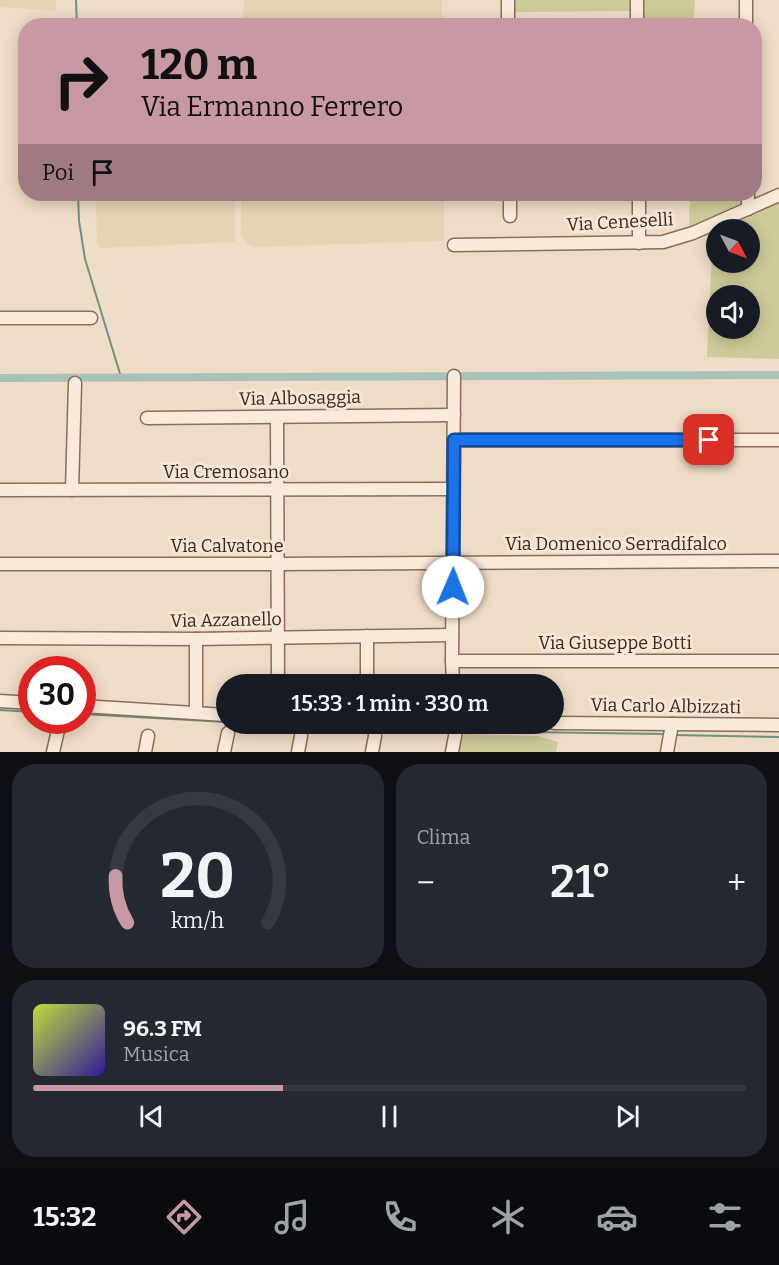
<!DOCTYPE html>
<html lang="it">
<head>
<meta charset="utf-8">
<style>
	:root { --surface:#171b24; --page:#242831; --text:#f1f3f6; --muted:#9ea1a6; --line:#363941; --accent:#c999a3 }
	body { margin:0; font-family:Bitter,serif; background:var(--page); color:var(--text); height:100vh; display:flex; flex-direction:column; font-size:22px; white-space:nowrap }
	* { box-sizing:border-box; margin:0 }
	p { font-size:20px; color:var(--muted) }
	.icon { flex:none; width:33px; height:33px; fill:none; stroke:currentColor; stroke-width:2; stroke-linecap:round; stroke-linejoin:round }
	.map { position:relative; height:752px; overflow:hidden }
	.sheet { display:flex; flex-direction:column; gap:12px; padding:12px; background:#0d0f14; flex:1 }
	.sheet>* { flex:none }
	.top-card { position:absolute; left:18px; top:18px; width:744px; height:183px; border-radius:24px; box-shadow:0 3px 15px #0003; background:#c999a3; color:#111; overflow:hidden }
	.needle { width:39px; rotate:131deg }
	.fabs { position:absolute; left:706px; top:219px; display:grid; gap:12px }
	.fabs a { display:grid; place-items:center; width:54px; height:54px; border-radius:50%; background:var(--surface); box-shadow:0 3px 15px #0003; font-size:30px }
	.speed { position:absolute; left:18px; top:656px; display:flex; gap:12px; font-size:30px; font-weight:700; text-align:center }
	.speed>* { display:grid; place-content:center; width:78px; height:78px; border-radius:50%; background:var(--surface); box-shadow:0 3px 15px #0003; line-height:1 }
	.speed .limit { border:9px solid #d22; background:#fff; color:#111 }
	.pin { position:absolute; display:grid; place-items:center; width:51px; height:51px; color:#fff; margin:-26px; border-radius:12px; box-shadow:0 3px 9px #0006 }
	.me { position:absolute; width:66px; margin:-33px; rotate:1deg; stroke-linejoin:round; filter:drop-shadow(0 0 4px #0008) }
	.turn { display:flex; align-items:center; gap:21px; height:126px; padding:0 24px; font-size:27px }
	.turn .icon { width:78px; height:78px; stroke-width:2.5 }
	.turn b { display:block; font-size:42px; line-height:51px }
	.then { display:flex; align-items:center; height:57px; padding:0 24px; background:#0003; gap:12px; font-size:22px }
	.big { font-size:45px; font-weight:600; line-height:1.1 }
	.sheet .widget { flex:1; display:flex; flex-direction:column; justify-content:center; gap:9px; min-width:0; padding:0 21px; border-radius:24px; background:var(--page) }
	.sheet .dial { align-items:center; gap:0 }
	.dial svg { height:156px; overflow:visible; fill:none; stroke:var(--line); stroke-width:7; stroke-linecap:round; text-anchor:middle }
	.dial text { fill:var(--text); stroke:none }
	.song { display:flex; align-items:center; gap:18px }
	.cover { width:72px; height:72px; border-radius:9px; background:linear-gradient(135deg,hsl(70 70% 55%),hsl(250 70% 35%)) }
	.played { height:6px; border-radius:3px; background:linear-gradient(90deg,var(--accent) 35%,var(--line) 35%) }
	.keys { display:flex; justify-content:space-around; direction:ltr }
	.heat { display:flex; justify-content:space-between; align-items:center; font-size:33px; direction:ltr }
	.sheet .tiles { flex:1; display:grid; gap:12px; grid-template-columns:1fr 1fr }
	.widget:last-child { grid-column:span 2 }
	.trip { position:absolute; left:216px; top:674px; width:348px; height:60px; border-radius:30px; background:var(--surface); box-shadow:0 3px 15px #0003; font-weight:600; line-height:60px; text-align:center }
	.dock { display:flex; height:96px; justify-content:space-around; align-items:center; background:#090b0e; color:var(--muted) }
	.dock .icon { width:42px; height:42px }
	.dock .selected { color:var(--accent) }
	.dock b { font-size:27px; color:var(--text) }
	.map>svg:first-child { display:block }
	.farmland { fill:#e4d4b3 }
	.green { fill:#cdcb99; fill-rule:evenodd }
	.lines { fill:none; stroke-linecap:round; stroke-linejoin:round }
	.stream { stroke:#6e9082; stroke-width:2 }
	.canal { stroke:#a7c2b6; stroke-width:8 }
	.minor-casing { stroke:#8a6d5b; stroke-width:15 }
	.minor { stroke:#f9ead9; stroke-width:12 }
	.route-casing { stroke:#114b97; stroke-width:15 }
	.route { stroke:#1a73e8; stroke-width:10 }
	.labels { text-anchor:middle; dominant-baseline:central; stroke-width:6; stroke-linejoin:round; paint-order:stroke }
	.street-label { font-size:18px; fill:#3a281f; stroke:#f6e7d5 }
</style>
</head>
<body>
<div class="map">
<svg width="779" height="752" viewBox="0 0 779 752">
	<rect width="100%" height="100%" fill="#eedcc6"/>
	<g class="farmland">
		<path d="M0,0H56V11L0,7Z"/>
		<path d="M244,0H442V25H243Z"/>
		<path d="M96,194H235V242L100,248L97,241Z"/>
		<path d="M241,194H444V241L252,247L245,241L241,234Z"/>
	</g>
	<g class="green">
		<path d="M514,0H633V11L514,12Z"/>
		<path d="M642,0H695L693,25L642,26Z"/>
		<path d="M690,194H743V205L689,228Z"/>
		<path d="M779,198V359L707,357L713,231L717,230V262H750V230H717ZM717,296H750V328H717Z"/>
		<path d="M464,734L538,736L558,742L556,752H457Z"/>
	</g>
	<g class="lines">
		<g class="stream">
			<path d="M76,0L77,26"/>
			<path d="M78,194L79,221L85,259L121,377"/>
			<path d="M0,710L32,712"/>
			<path d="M82,714L226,722"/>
			<path d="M253,723L412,731H452"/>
			<path d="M461,731L665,734"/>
			<path d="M674,735L779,737"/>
		</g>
		<path class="canal" d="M0,378L779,375"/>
		<g class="minor-casing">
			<g id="minor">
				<path d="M508,0V26"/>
				<path d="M637,0V26"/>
				<path d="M746,0V26"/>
				<path d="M510,194V216"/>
				<path d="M639,194V243"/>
				<path d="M748,194V209"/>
				<path d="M454,245L663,242L693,233L779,195"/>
				<path d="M0,318H91"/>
				<path d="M277,417L278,684"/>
				<path d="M147,418L454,415"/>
				<path d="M454,440H779"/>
				<path d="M0,490L453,489"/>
				<path d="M72,490L75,383"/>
				<path d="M0,564H278L779,561"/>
				<path d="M0,638L196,639L452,635"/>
				<path d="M452,661H779"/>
				<path d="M367,684V636"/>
				<path d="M453,684L452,661L454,376"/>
				<path d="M0,701L32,703"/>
				<path d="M82,706L226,715"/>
				<path d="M196,713V639"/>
				<path d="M554,723L779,725"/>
				<path d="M53,752L59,726"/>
				<path d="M145,752L148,736"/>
				<path d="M224,752L228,733"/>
				<path d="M298,752L301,736"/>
				<path d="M372,752L375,736"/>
				<path d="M452,752L456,731L455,723"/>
				<path d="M667,752L672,724"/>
			</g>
		</g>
		<use href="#minor" class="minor"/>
	</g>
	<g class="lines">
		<g class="route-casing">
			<path id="route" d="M453,587L454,440H709"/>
		</g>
		<use href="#route" class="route"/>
	</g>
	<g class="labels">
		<g class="street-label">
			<text transform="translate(620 222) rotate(-3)">Via Ceneselli</text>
			<text transform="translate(300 398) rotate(-1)">Via Albosaggia</text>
			<text x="226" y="472">Via Cremosano</text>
			<text x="616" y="544">Via Domenico Serradifalco</text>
			<text x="227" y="546">Via Calvatone</text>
			<text transform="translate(226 620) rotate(-1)">Via Azzanello</text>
			<text x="615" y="643">Via Giuseppe Botti</text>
			<text transform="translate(666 706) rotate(1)">Via Carlo Albizzati</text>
		</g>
	</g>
</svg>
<div class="fabs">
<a><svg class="needle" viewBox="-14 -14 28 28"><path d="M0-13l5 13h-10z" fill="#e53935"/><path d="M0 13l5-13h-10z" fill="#9ea1a6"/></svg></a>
<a><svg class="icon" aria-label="sound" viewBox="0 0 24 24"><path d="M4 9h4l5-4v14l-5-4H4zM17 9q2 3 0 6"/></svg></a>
</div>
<div class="speed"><div class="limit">30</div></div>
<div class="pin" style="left:709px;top:440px;background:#d93025"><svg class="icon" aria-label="arrive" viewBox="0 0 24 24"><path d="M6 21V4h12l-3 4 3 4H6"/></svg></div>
<svg class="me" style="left:453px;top:587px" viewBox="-20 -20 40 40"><circle r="19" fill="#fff"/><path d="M0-13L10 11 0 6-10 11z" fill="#1a73e8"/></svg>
<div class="trip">15:33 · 1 min · 330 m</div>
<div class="top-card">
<div class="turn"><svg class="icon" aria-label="right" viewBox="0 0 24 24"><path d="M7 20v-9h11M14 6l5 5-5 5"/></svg><div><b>120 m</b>Via Ermanno Ferrero</div></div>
<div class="then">Poi<svg class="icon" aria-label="arrive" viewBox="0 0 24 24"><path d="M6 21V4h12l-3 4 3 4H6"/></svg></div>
</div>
</div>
<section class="sheet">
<div class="tiles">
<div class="widget dial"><svg viewBox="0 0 100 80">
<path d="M14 69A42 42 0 1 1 86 69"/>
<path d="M14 69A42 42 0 0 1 8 45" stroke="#c999a3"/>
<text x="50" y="56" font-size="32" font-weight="700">20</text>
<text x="50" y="72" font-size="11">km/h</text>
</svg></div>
<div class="widget"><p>Clima</p>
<div class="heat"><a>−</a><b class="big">21°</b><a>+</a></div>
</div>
<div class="widget">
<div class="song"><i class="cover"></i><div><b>96.3 FM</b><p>Musica</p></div></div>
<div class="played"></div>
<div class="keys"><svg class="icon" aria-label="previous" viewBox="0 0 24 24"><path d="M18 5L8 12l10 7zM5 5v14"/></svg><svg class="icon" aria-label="pause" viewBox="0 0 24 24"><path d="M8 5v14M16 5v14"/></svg><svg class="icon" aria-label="next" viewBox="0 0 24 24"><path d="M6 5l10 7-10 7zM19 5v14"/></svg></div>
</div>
</div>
</section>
<nav class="dock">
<b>15:32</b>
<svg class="icon selected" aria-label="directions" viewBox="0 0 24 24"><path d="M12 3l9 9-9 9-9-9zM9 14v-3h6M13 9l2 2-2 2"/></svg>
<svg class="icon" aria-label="music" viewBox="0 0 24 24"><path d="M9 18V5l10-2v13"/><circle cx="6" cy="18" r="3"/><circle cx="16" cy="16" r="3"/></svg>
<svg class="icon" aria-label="phone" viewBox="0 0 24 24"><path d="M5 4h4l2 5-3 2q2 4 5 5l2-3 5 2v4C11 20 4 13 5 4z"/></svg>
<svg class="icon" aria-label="climate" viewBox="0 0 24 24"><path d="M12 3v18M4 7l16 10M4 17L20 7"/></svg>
<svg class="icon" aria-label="car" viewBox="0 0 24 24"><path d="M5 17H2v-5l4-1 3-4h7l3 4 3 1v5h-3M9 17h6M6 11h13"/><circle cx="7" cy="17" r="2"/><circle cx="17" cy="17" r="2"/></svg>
<svg class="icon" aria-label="filters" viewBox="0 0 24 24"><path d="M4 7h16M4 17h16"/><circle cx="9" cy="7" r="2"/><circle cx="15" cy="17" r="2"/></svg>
</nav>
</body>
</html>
